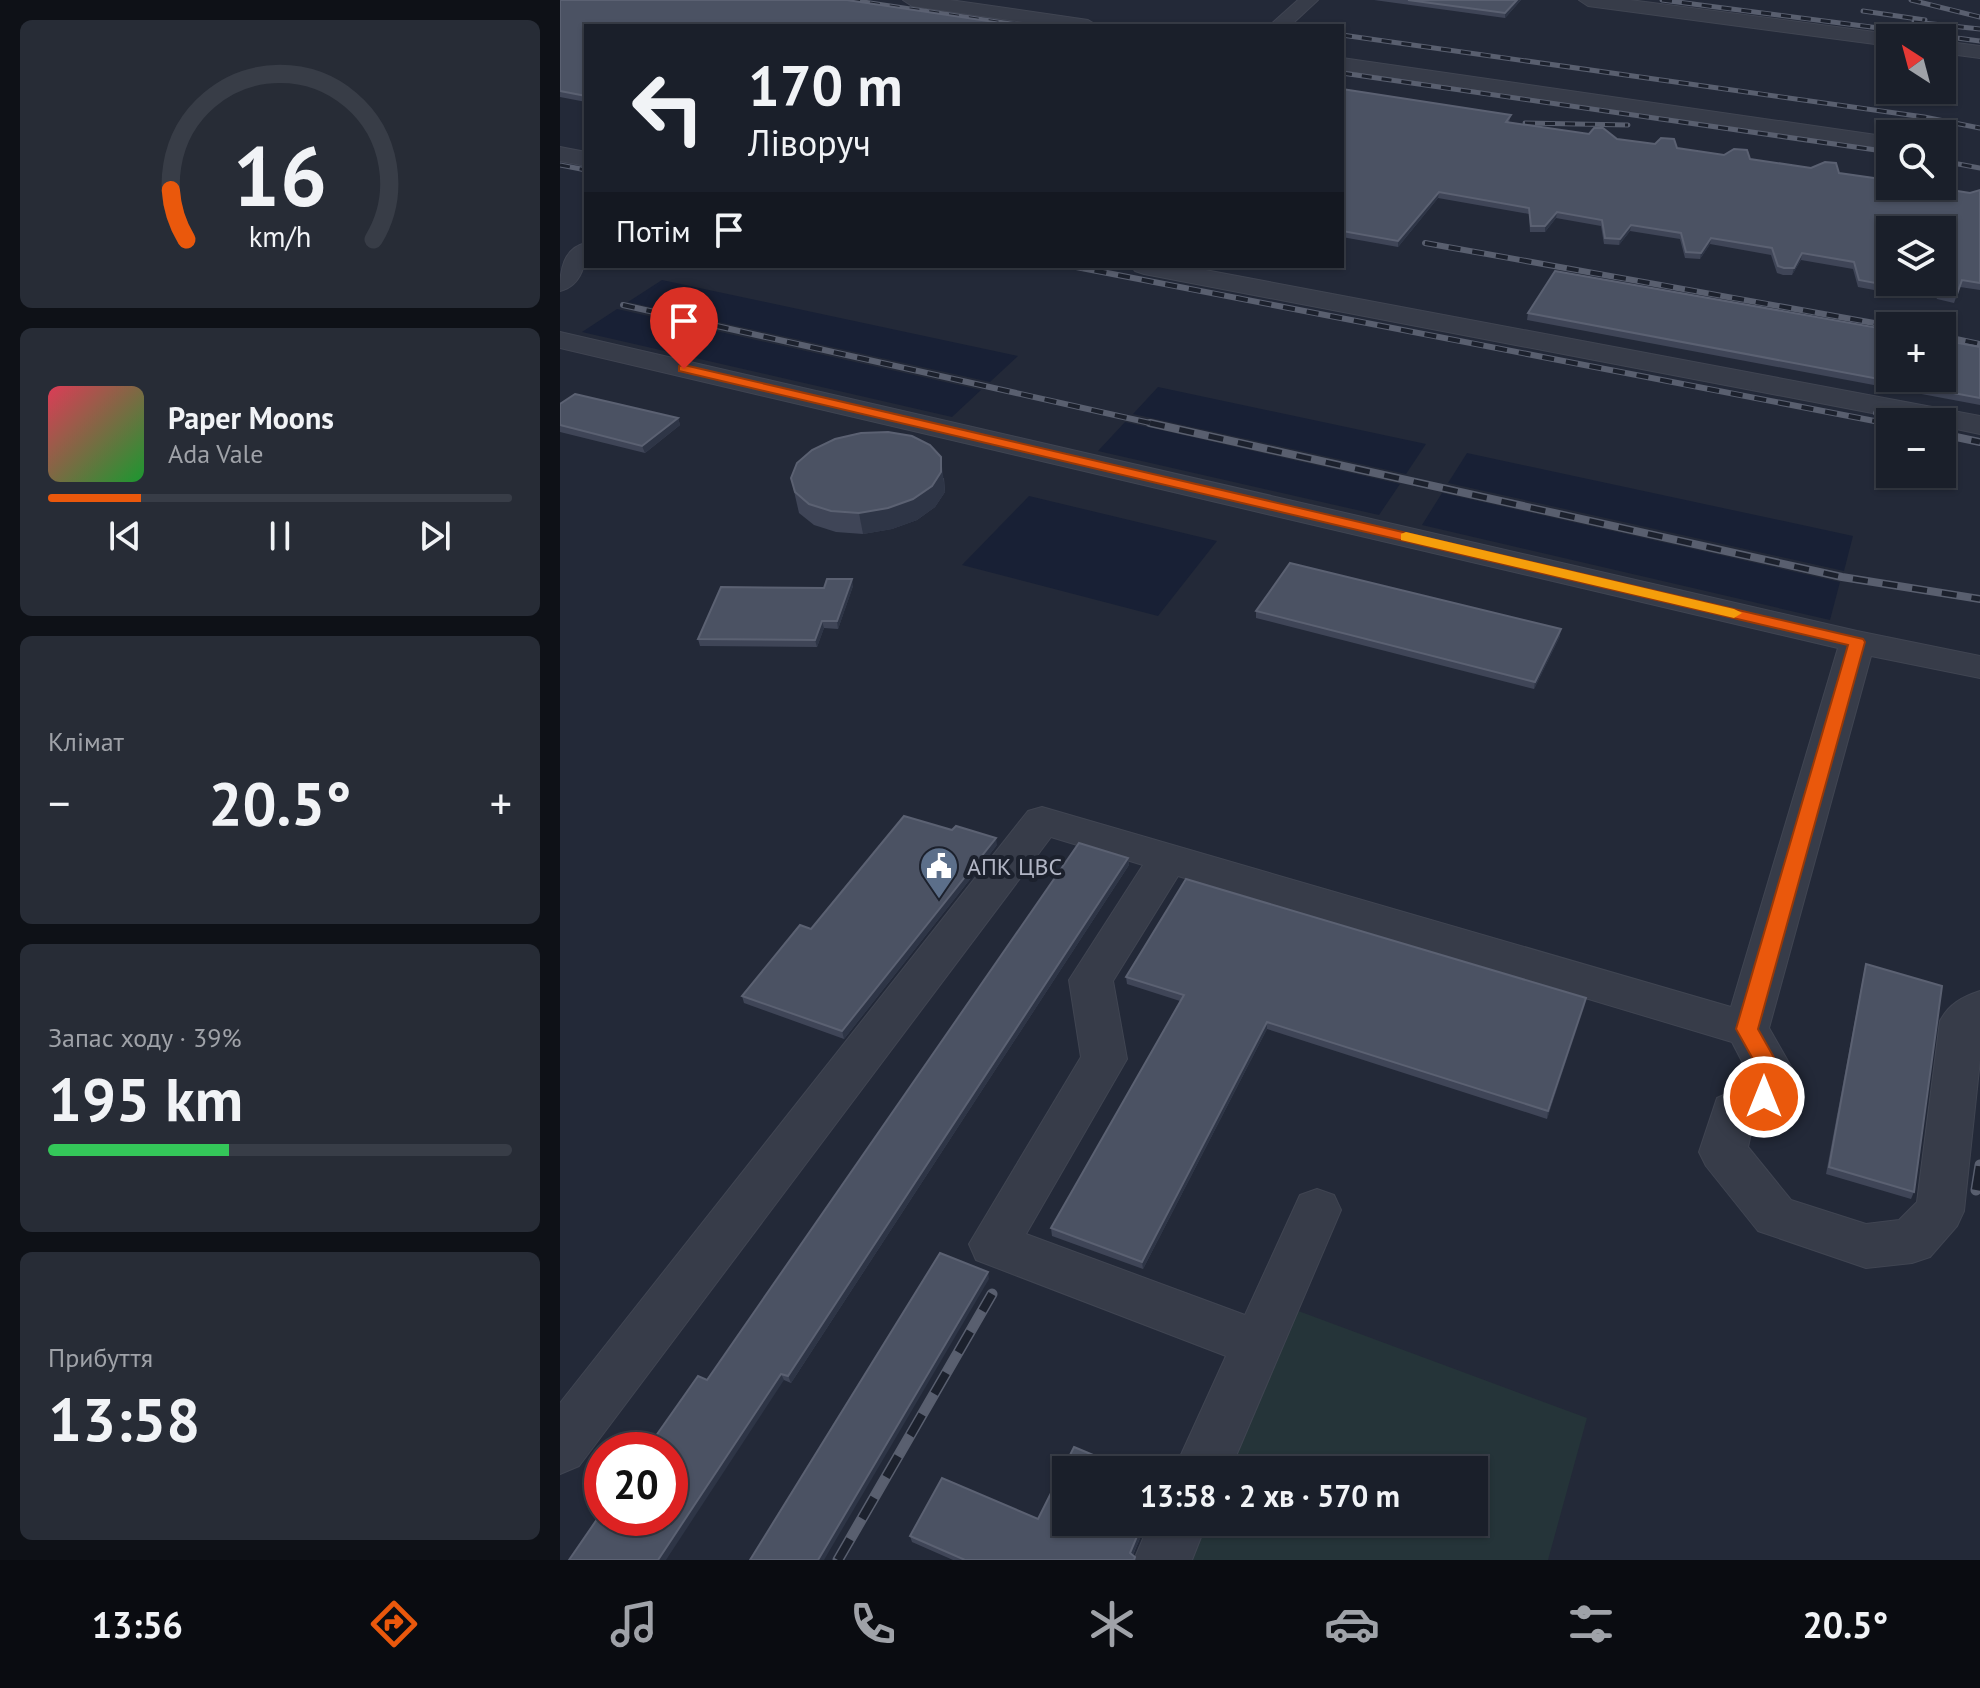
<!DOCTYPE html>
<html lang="uk">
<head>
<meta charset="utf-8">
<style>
	:root { --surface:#1a1f2a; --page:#272c36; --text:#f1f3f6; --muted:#9fa2a8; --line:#383d47; --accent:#ea580c }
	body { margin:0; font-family:"PT Sans",sans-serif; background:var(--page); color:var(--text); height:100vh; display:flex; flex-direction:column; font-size:30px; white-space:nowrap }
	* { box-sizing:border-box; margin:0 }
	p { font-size:26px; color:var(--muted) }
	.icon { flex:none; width:44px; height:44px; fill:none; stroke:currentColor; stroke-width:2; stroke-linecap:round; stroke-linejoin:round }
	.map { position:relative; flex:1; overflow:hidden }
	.drawer { display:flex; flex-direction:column; gap:20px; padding:20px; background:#0e1117; width:560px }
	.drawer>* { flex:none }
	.guide { position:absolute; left:24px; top:24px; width:760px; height:244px; border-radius:0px; box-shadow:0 2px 6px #0004,0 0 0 2px var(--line); background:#1a1f2a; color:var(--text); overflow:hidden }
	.needle { width:52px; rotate:324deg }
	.controls { position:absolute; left:1316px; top:24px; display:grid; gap:16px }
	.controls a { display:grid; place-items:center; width:80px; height:80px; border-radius:0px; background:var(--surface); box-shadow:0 2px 6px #0004,0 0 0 2px var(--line); font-size:40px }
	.speed { position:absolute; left:24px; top:1432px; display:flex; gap:16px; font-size:40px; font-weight:700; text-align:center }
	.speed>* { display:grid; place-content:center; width:104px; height:104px; border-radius:50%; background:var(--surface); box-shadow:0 2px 6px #0004,0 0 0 2px var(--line); line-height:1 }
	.speed .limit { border:12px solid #d22; background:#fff; color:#111 }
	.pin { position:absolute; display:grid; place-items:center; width:68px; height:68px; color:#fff; margin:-82px -34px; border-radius:50% 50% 50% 0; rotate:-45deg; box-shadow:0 0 8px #0007 }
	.pin .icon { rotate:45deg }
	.me { position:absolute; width:88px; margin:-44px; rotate:0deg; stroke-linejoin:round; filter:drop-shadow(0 0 6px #0008) }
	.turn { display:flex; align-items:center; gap:28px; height:168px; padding:0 32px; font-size:36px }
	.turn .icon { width:104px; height:104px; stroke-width:2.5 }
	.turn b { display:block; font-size:56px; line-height:68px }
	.then { display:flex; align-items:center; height:76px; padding:0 32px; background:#0003; gap:16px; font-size:30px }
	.big { font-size:60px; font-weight:800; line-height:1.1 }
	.drawer .tile { flex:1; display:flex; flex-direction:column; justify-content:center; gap:12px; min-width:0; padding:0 28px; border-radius:12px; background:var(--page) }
	.drawer .dial { align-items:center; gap:0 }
	.dial svg { height:208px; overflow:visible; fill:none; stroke:var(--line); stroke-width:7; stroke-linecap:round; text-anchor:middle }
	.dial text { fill:var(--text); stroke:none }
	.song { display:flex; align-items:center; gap:24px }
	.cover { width:96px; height:96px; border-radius:12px; background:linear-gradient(135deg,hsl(350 70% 55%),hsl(130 70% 35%)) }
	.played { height:8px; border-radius:4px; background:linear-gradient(90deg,var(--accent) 20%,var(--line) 20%) }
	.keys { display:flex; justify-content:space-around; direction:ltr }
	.heat { display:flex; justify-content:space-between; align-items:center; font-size:44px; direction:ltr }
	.charge { height:12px; border-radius:6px; background:linear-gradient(90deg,#34c759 39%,var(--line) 0) }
	.trip { position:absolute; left:492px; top:1456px; width:436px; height:80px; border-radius:0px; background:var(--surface); box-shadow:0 2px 6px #0004,0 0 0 2px var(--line); font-weight:800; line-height:80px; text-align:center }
	.dock { display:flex; height:128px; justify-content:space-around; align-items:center; background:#0a0c11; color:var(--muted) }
	.dock .icon { width:56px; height:56px }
	.dock .selected { color:var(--accent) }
	.dock b { font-size:36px; color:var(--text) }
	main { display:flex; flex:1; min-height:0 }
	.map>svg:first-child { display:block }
	.green { fill:#253439 }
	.water { fill:#182035 }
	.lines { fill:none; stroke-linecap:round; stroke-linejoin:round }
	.minor-casing { stroke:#404552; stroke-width:2 }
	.minor { fill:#373c49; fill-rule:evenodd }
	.rail-far3-casing { stroke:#595f6f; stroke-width:5 }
	.rail-far2-casing { stroke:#595f6f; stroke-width:6 }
	.rail-far1-casing { stroke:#595f6f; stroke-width:8 }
	.rail-casing { stroke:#595f6f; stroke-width:11 }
	.rail-far3 { stroke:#1c212d; stroke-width:3; stroke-dasharray:10; stroke-linecap:butt }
	.rail-far2 { stroke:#1c212d; stroke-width:4; stroke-dasharray:12; stroke-linecap:butt }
	.rail-far1 { stroke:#1c212d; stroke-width:5; stroke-dasharray:15; stroke-linecap:butt }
	.rail { stroke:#1c212d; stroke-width:8; stroke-dasharray:24; stroke-linecap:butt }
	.wall { fill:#3f4557 }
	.shaded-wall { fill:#2e3546 }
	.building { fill:#4b5263; stroke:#5b6172; stroke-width:2 }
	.route { fill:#ea580c; stroke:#983908; stroke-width:2 }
	.slow { fill:#f59e0b }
	.labels { text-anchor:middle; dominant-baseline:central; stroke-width:8; stroke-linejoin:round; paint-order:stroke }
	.poi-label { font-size:24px; fill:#b2b6c5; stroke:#1c212d; text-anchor:start }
</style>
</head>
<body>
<main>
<section class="drawer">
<div class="tile dial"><svg viewBox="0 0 100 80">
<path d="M14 69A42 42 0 1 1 86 69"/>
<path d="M14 69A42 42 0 0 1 8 50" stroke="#ea580c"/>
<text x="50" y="56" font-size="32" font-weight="700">16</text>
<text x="50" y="72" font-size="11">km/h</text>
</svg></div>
<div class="tile">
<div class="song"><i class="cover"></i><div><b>Paper Moons</b><p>Ada Vale</p></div></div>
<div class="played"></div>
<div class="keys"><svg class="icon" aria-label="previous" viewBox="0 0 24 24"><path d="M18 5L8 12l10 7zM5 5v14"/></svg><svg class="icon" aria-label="pause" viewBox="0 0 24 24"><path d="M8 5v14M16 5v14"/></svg><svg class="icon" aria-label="next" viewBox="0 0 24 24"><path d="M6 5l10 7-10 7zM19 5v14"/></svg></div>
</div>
<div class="tile"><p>Клімат</p>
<div class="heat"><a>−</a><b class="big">20.5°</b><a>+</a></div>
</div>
<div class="tile"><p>Запас ходу · 39%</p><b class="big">195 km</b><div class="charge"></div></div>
<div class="tile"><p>Прибуття</p><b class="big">13:58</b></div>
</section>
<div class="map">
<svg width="1420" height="1560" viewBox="0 0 1420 1560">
	<rect width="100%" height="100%" fill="#232938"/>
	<path class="green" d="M733,1309L1027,1418L988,1560H625L641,1522H914V1470H663Z"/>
	<g class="water">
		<path d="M102,280L458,356L430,382L68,302Z"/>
		<path d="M57,309L421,390L392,417L22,332Z"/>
		<path d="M598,387L866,444L846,474L573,414Z"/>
		<path d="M565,422L840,484L819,515L538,451Z"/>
		<path d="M907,453L1293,536L1284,571L888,483Z"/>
		<path d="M882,493L1280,582L1270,620L862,525Z"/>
		<path d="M469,496L657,541L598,616L402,565Z"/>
	</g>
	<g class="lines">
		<g class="minor-casing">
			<g id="minor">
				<path d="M343,0H390L528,20L538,26H490L352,6Z"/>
				<path d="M738,0H758L730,26H709Z"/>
				<path d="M1019,0H1070L1330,34L1338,38H1330V46L1028,6Z"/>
				<path d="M1382,41L1420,46V58L1382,53Z"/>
				<path d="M782,58L1330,137V151L782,70Z"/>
				<path d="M0,147L26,152V166L0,161Z"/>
				<path d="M26,243C26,262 23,285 0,291C0,271 3,248 26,243Z"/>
				<path d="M571,266H624L1420,416V434L1382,426V422H1359L584,274L575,271Z"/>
				<path d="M0,332L1297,631L1420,656V678L1311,656L1209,1028L1233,1070C1226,1104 1225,1108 1193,1124L1188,1147L1231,1200L1306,1224L1339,1220L1357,1202L1380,1021C1389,1004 1402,997 1420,991V1060L1404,1211L1397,1226L1370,1257L1352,1263L1306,1268L1198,1231L1146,1166L1139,1152L1157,1098L1184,1086L1187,1071L1172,1042L618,876L553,981L567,1059L466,1234L685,1315L740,1195L757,1189L774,1195L781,1210L670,1470H614L666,1356L416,1260L409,1244L521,1057L509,980L583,865L491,837L19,1466L0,1474V1403L468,811L482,807L1171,1007L1278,648L0,348Z"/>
				<path d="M590,1522H647L632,1560H574Z"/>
			</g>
		</g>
		<use href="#minor" class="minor"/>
		<g class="rail-far3-casing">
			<g id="rail-far3">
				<path d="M290,0L464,26"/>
				<path d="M1102,0L1420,41"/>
				<path d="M1351,0L1420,17"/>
				<path d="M1303,11L1365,20"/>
				<path d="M1354,22L1420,29"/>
				<path d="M782,35L1364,117L1420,128"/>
				<path d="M782,73L1330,152"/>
				<path d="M965,123L1068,125"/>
				<path d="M1382,161L1420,168"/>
				<path d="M0,165L26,170"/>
			</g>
		</g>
		<g class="rail-far2-casing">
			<g id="rail-far2">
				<path d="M865,243L1331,326"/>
				<path d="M511,266L1330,424"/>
				<path d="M63,305L599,425"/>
				<path d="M1382,336L1420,344"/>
				<path d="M1316,413L1365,422"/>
			</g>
		</g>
		<g class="rail-far1-casing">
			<g id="rail-far1">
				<path d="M590,423L1282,577L1420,599"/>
				<path d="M1322,423L1330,424"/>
				<path d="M1382,434L1420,442"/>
			</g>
		</g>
		<g class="rail-casing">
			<g id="rail">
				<path d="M1416,1190L1420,1165"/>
				<path d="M278,1560L432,1294"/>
			</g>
		</g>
		<use href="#rail-far3" class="rail-far3"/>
		<use href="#rail-far2" class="rail-far2"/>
		<use href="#rail-far1" class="rail-far1"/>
		<use href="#rail" class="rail"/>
	</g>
	<g class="wall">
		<path d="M0,0L26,26V102L0,97Z"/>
		<path d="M814,0H961L945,18Z"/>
		<path d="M782,89L951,115L949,122L1279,173L1330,186L1410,193L1420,190V290L1400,287L1394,303L1377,299L1369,282H1382L1330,230V275L1321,273L1314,290L1298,287L1293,269L1241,260L1232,275H1223L1217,273L1211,255L1150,244L1140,259L1125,258L1120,239L1070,231L1059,245L1044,244L1041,226L996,218L985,232H970L969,214L878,198L838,247L782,237Z"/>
		<path d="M968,313L1420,347V405L967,320Z"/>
		<path d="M0,404L118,418L120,425L85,453L0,432Z"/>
		<path d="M231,478H384L385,492L375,507L357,520L332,529L303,534L276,532L254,525L239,513Z"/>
		<path d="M293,586L278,629L264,628L257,647L140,646L138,639L264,588Z"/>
		<path d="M696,611L1000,636L974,689L696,618Z"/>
		<path d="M437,845L284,1039L184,1003L182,996L251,929Z"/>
		<path d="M568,858L569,865L231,1383L224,1380H147Z"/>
		<path d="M1306,964L1354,1192L1351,1199L1266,1174L1304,972Z"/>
		<path d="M566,977L1026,998L987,1119L707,1029L583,1269L492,1236L491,1228L620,1001L567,984Z"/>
		<path d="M478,1519L506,1522H587L573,1555L576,1560H393L352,1542L350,1536Z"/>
	</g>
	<g class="shaded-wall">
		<path d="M957,0H961L945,18V13Z"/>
		<path d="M879,192L878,198L838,247V241Z"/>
		<path d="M997,212L996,218L985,232V226Z"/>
		<path d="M1071,225L1070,231L1059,245L1060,239Z"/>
		<path d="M1151,238L1150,244L1140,259L1141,253Z"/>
		<path d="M1242,253L1241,260L1232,275L1234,268Z"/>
		<path d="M118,418L120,425L85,453L82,446Z"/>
		<path d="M381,457L385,492L375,507L357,520L332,529L303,534L299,513Z"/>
		<path d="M292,579L293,586L278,629L277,621Z"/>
		<path d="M262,621L264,628L257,647L255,640Z"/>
		<path d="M1001,629L1000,636L974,689L975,682Z"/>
		<path d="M436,838L437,845L284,1039L282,1031Z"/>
		<path d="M568,858L569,865L231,1383L228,1376Z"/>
		<path d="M1026,998L1025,1005L987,1119L988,1111Z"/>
		<path d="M707,1022V1029L583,1269L582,1262Z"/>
		<path d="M428,1272L429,1279L264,1560H258Z"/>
		<path d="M221,1374L224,1380L106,1560H98Z"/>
		<path d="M583,1522H587L571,1559L570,1553Z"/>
	</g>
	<g class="building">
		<path d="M0,0H287L461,26H26V96L0,91Z"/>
		<path d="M848,0H957L945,13Z"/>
		<path d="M782,89L951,115L946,122L1029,134L1034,128H1043L1057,139L1095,144L1101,138L1114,139L1117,148L1164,155L1174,149L1187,150L1190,159L1251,168L1265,162L1276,163L1279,173L1328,180L1330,179V186H1366L1410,193L1420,190V283L1402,280L1396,297L1379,293L1374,282H1382V230H1330V268L1323,267L1315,283L1299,280L1294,262L1242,253L1234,268H1224L1218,266L1212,248L1151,238L1141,253L1126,252L1121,233L1071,225L1060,239L1045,238L1042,220L997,212L985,226H971L969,208L879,192L838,241L782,231Z"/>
		<path d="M995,271L1330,330V378H1382V340L1420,347V398L968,313Z"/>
		<path d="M15,394L118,418L82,446L0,425V404Z"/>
		<path d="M328,432L352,436L370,445L381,457V472L372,486L353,499L328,508L299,513L271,511L249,504L235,492L231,478L237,463L252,450L275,439L301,433Z"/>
		<path d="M730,563L1001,629L975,682L696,611Z"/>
		<path d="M267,579H292L277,621H262L255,640L138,639L161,587L264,588Z"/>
		<path d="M344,816L392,830L396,826L436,838L282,1031L182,996L240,925L251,929Z"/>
		<path d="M519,843L568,858L228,1376L221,1374L98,1560H9L42,1512V1518H110V1450H86L138,1376L147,1380Z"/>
		<path d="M626,879L1026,998L988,1111L707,1022L582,1262L491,1228L624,995L566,977Z"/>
		<path d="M1306,964L1382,986L1354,1192L1269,1167Z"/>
		<path d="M380,1253L428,1272L258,1560H190Z"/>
		<path d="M514,1447L569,1470H506V1522H583L570,1553L575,1557L574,1560H405L350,1536L382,1478L478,1519Z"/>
	</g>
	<path class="route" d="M124,365L1303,639L1305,642L1198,1029L1221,1070L1212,1104L1204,1106L1196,1104L1193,1097L1199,1070L1176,1029L1288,645L119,371V366Z"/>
	<path class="slow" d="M846,532L1174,609L1182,613L1174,618L841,540V534Z"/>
	<defs>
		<g id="civic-pin" transform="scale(2)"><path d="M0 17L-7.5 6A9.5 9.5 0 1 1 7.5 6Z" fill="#5c6f8a" stroke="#1c212d"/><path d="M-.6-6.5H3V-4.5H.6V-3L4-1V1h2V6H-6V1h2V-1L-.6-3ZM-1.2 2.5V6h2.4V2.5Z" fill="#fff"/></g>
	</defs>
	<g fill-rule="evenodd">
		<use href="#civic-pin" x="379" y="866"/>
	</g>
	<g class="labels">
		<g class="poi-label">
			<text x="407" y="866">АПК ЦВС</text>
		</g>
	</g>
</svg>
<div class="controls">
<a><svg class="needle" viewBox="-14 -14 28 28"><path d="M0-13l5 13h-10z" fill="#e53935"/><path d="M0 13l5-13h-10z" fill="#9fa2a8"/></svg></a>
<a><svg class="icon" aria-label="search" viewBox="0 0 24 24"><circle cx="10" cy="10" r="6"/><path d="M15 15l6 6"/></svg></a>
<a><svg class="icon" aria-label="layers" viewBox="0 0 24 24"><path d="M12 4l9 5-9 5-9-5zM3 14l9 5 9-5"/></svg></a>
<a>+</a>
<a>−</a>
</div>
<div class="speed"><div class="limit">20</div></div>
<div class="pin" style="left:124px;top:369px;background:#d93025"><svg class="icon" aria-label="arrive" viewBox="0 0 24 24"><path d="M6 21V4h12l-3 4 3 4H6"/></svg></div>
<svg class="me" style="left:1204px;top:1097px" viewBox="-20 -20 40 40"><circle r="17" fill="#ea580c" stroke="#fff" stroke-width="3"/><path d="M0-11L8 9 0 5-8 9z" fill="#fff"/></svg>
<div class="trip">13:58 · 2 хв · 570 m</div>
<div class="guide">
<div class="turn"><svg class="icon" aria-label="left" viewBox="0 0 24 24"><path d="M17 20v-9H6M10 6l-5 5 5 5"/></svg><div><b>170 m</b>Ліворуч</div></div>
<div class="then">Потім<svg class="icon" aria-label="arrive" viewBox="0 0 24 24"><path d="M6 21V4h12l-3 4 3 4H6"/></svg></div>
</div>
</div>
</main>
<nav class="dock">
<b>13:56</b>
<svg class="icon selected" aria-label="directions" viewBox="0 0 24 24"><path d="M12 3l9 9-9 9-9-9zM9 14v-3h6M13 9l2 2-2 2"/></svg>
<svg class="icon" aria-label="music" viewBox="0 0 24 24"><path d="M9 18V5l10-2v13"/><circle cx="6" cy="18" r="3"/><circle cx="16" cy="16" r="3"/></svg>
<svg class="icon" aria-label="phone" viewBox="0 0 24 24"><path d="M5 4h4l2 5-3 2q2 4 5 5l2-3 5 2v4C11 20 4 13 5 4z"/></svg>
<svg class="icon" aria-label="climate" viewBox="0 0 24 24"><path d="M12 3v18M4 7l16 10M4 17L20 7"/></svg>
<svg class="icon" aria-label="car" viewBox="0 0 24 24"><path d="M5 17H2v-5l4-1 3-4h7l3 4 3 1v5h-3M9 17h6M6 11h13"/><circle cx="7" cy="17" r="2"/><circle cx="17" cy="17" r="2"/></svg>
<svg class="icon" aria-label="filters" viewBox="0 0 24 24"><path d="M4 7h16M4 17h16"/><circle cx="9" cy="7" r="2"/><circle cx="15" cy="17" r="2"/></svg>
<b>20.5°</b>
</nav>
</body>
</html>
